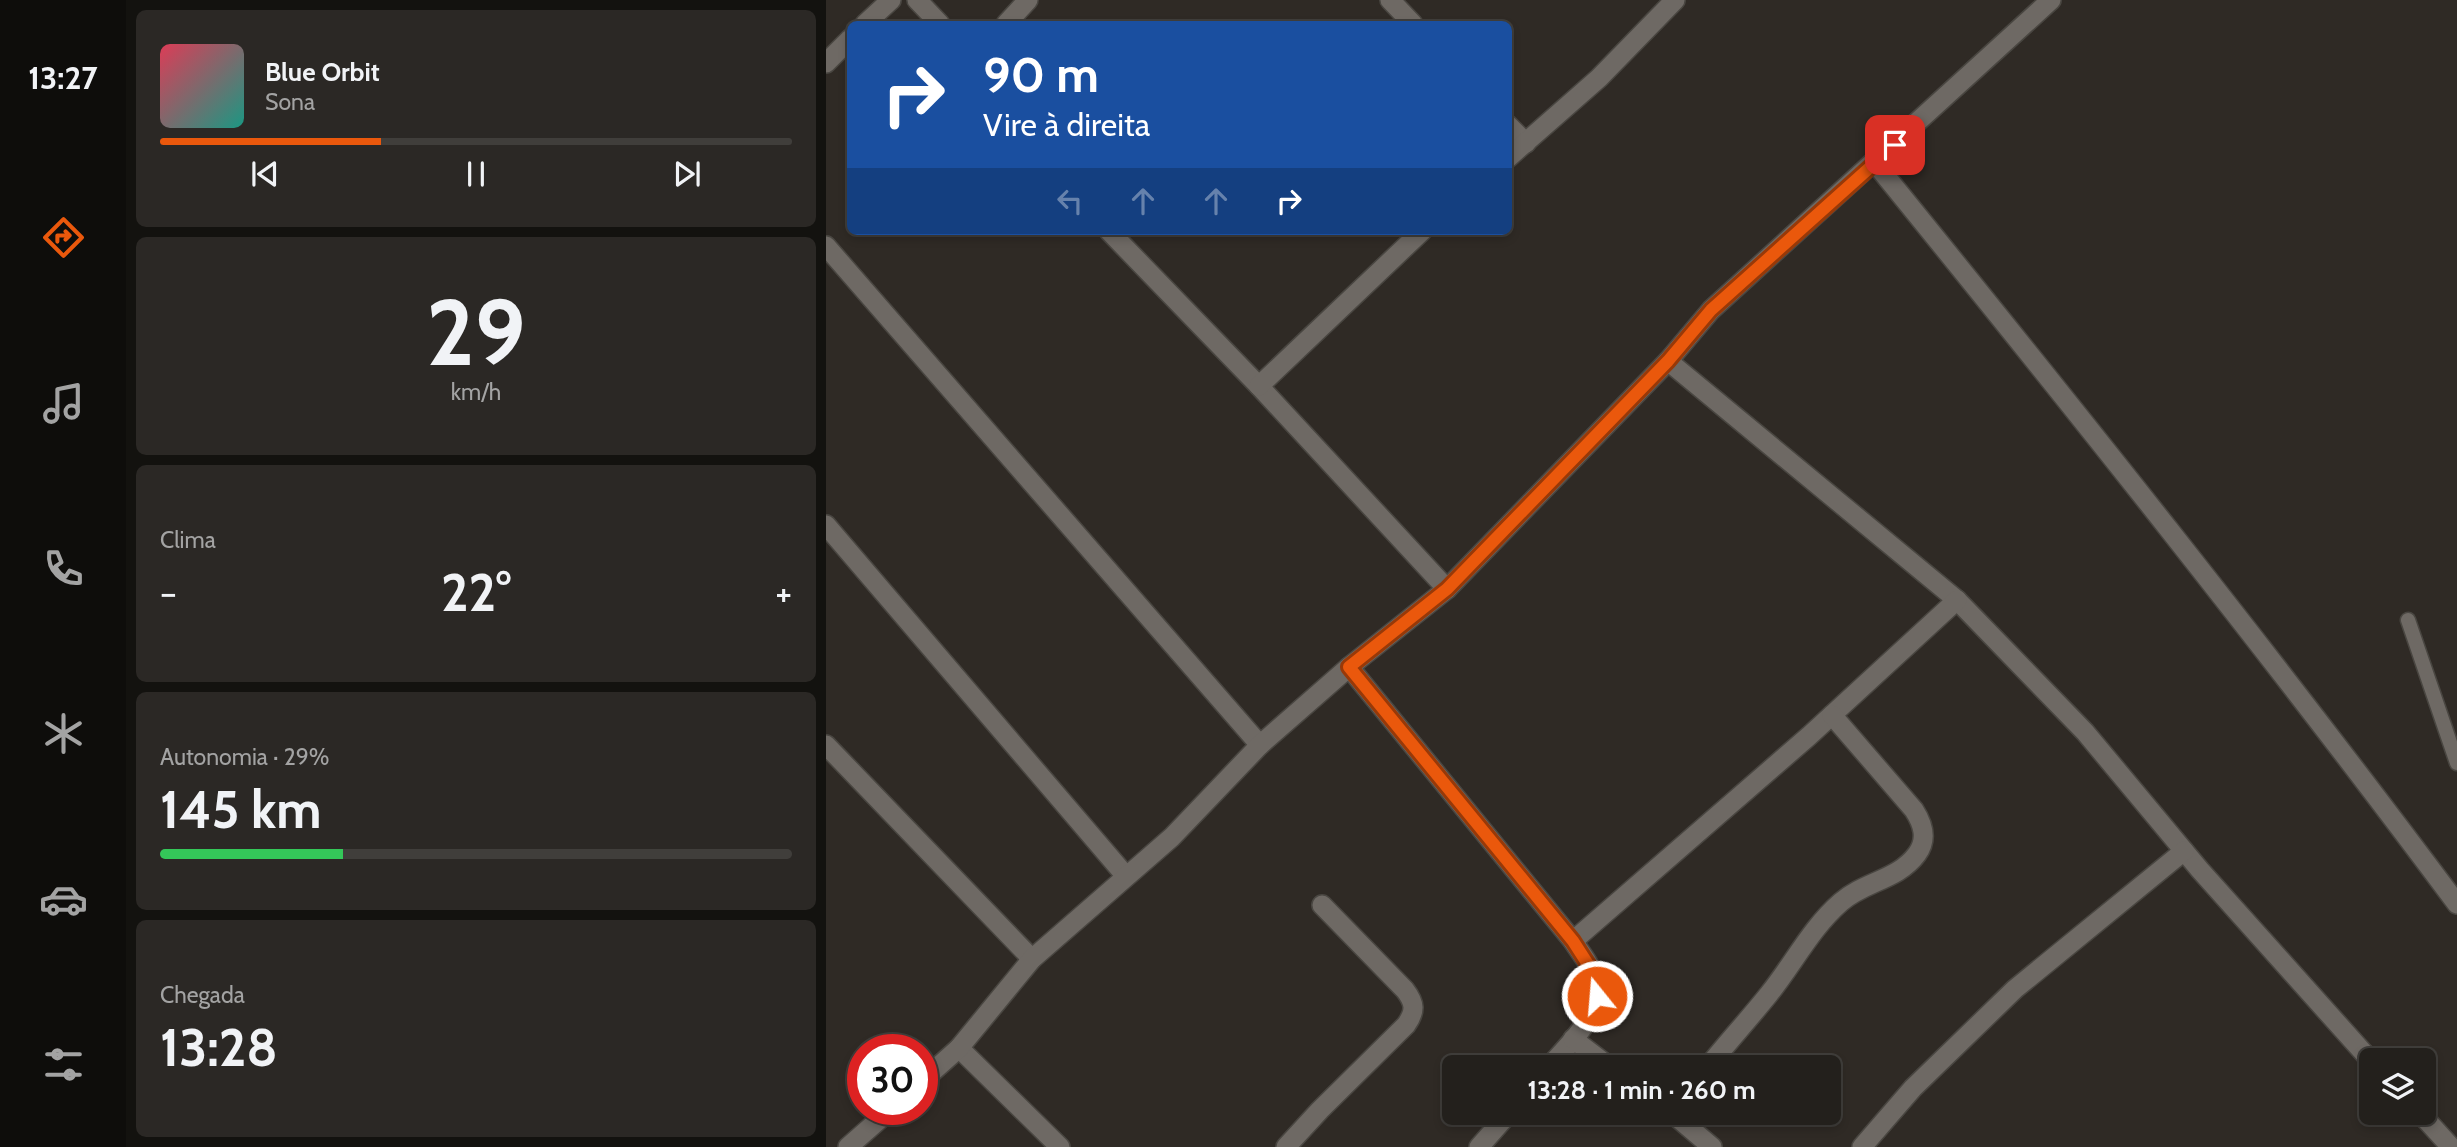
<!DOCTYPE html>
<html lang="pt">
<head>
<meta charset="utf-8">
<style>
	:root { --surface:#23201c; --page:#2b2825; --text:#f1f3f6; --muted:#a3a3a3; --line:#403e3b; --accent:#ea580c }
	body { margin:0; font-family:Cabin,sans-serif; background:var(--page); color:var(--text); height:100vh; display:flex; flex-direction:column; font-size:26px; white-space:nowrap }
	* { box-sizing:border-box; margin:0 }
	p { font-size:23px; color:var(--muted) }
	.icon { flex:none; width:38px; height:38px; fill:none; stroke:currentColor; stroke-width:2; stroke-linecap:round; stroke-linejoin:round }
	.map { position:relative; flex:1; overflow:hidden }
	.drawer { display:flex; flex-direction:column; gap:10px; padding:10px; background:#13120f; width:700px }
	.drawer>* { flex:none }
	.top-card { position:absolute; left:21px; top:21px; width:665px; height:214px; border-radius:10px; box-shadow:0 4px 10px #0003,0 0 0 2px var(--line); background:#1a4fa0; color:#fff; overflow:hidden }
	.fabs { position:absolute; left:1533px; top:1048px; display:grid; gap:14px }
	.fabs a { display:grid; place-items:center; width:77px; height:77px; border-radius:10px; background:var(--surface); box-shadow:0 4px 10px #0003,0 0 0 2px var(--line); font-size:35px }
	.speed { position:absolute; left:21px; top:1034px; display:flex; gap:14px; font-size:35px; font-weight:700; text-align:center }
	.speed>* { display:grid; place-content:center; width:91px; height:91px; border-radius:50%; background:var(--surface); box-shadow:0 4px 10px #0003,0 0 0 2px var(--line); line-height:1 }
	.speed .limit { border:10px solid #d22; background:#fff; color:#111 }
	.pin { position:absolute; display:grid; place-items:center; width:60px; height:60px; color:#fff; margin:-30px; border-radius:14px; box-shadow:0 4px 10px #0006 }
	.me { position:absolute; width:77px; margin:-38px; rotate:343deg; stroke-linejoin:round; filter:drop-shadow(0 0 5px #0008) }
	.turn { display:flex; align-items:center; gap:24px; height:147px; padding:0 21px; font-size:32px }
	.turn .icon { width:91px; height:91px; stroke-width:2.5 }
	.turn b { display:block; font-size:49px; line-height:60px }
	.lanes { display:flex; align-items:center; height:66px; padding:0 21px; background:#0003; justify-content:center; gap:35px; direction:ltr }
	.lanes .off { opacity:.35 }
	.big { font-size:52px; font-weight:700; line-height:1.1 }
	.drawer .widget { flex:1; display:flex; flex-direction:column; justify-content:center; gap:10px; min-width:0; padding:0 24px; border-radius:10px; background:var(--page) }
	.drawer .dial { align-items:center; gap:0 }
	.dial b { font-size:91px; line-height:1 }
	.song { display:flex; align-items:center; gap:21px }
	.cover { width:84px; height:84px; border-radius:10px; background:linear-gradient(135deg,hsl(350 70% 55%),hsl(170 70% 35%)) }
	.played { height:7px; border-radius:4px; background:linear-gradient(90deg,var(--accent) 35%,var(--line) 35%) }
	.keys { display:flex; justify-content:space-around; direction:ltr }
	.heat { display:flex; justify-content:space-between; align-items:center; font-size:38px; direction:ltr }
	.charge { height:10px; border-radius:5px; background:linear-gradient(90deg,#34c759 29%,var(--line) 0) }
	.trip { position:absolute; left:616px; top:1055px; width:399px; height:70px; border-radius:10px; background:var(--surface); box-shadow:0 4px 10px #0003,0 0 0 2px var(--line); font-weight:700; line-height:70px; text-align:center }
	main { display:flex; flex:1; min-height:0 }
	.dock { display:flex; flex-direction:column; width:126px; justify-content:space-around; align-items:center; background:#0e0d0b; color:var(--muted) }
	.dock .icon { width:49px; height:49px }
	.dock .current { color:var(--accent) }
	.dock b { font-size:32px; color:var(--text) }
	.map>svg:first-child { display:block }
	.lines { fill:none; stroke-linecap:round; stroke-linejoin:round }
	.service-casing { stroke:#494641; stroke-width:17 }
	.minor-casing { stroke:#494641; stroke-width:22 }
	.service { stroke:#6e6964; stroke-width:14 }
	.minor { stroke:#6e6964; stroke-width:19 }
	.route-casing { stroke:#983908; stroke-width:18 }
	.route { stroke:#ea580c; stroke-width:12 }
</style>
</head>
<body>
<main>
<nav class="dock">
<b>13:27</b>
<svg class="icon current" aria-label="directions" viewBox="0 0 24 24"><path d="M12 3l9 9-9 9-9-9zM9 14v-3h6M13 9l2 2-2 2"/></svg>
<svg class="icon" aria-label="music" viewBox="0 0 24 24"><path d="M9 18V5l10-2v13"/><circle cx="6" cy="18" r="3"/><circle cx="16" cy="16" r="3"/></svg>
<svg class="icon" aria-label="phone" viewBox="0 0 24 24"><path d="M5 4h4l2 5-3 2q2 4 5 5l2-3 5 2v4C11 20 4 13 5 4z"/></svg>
<svg class="icon" aria-label="climate" viewBox="0 0 24 24"><path d="M12 3v18M4 7l16 10M4 17L20 7"/></svg>
<svg class="icon" aria-label="car" viewBox="0 0 24 24"><path d="M5 17H2v-5l4-1 3-4h7l3 4 3 1v5h-3M9 17h6M6 11h13"/><circle cx="7" cy="17" r="2"/><circle cx="17" cy="17" r="2"/></svg>
<svg class="icon" aria-label="filters" viewBox="0 0 24 24"><path d="M4 7h16M4 17h16"/><circle cx="9" cy="7" r="2"/><circle cx="15" cy="17" r="2"/></svg>
</nav>
<section class="drawer">
<div class="widget">
<div class="song"><i class="cover"></i><div><b>Blue Orbit</b><p>Sona</p></div></div>
<div class="played"></div>
<div class="keys"><svg class="icon" aria-label="previous" viewBox="0 0 24 24"><path d="M18 5L8 12l10 7zM5 5v14"/></svg><svg class="icon" aria-label="pause" viewBox="0 0 24 24"><path d="M8 5v14M16 5v14"/></svg><svg class="icon" aria-label="next" viewBox="0 0 24 24"><path d="M6 5l10 7-10 7zM19 5v14"/></svg></div>
</div>
<div class="widget dial"><b>29</b><p>km/h</p></div>
<div class="widget"><p>Clima</p>
<div class="heat"><a>−</a><b class="big">22°</b><a>+</a></div>
</div>
<div class="widget"><p>Autonomia · 29%</p><b class="big">145 km</b><div class="charge"></div></div>
<div class="widget"><p>Chegada</p><b class="big">13:28</b></div>
</section>
<div class="map">
<svg width="1631" height="1147" viewBox="0 0 1631 1147">
	<rect width="100%" height="100%" fill="#2f2a25"/>
	<g class="lines">
		<g class="service-casing">
			<path id="service" d="M1582,620L1631,763"/>
		</g>
		<g class="minor-casing">
			<g id="minor">
				<path d="M91,0L114,24"/>
				<path d="M564,0L587,24"/>
				<path d="M39,24L65,0"/>
				<path d="M180,24L202,0"/>
				<path d="M0,63L24,39"/>
				<path d="M682,125L700,143"/>
				<path d="M682,158L773,78L849,0"/>
				<path d="M1049,163C1247,407 1443,652 1631,904"/>
				<path d="M283,231L433,386L621,589"/>
				<path d="M0,246L434,745"/>
				<path d="M842,361L1131,600L1259,732L1374,870L1545,1061"/>
				<path d="M433,386L596,231"/>
				<path d="M0,525L299,875"/>
				<path d="M523,667L747,941C755,954 768,968 770,984C776,1015 741,1046 722,1068"/>
				<path d="M0,745L206,959"/>
				<path d="M747,941L983,736L1131,600"/>
				<path d="M747,1039L785,1068"/>
				<path d="M133,1048L234,1147"/>
				<path d="M881,1068C901,1043 923,1019 943,994C968,963 985,928 1015,902C1039,881 1072,880 1091,854C1102,839 1097,824 1088,810L1006,715"/>
				<path d="M96,1081L133,1048L206,959L346,837L434,745L523,667L621,589L842,361L885,310L1225,0"/>
				<path d="M846,1113L886,1147"/>
				<path d="M1594,1113L1625,1147"/>
				<path d="M22,1147L64,1110"/>
				<path d="M460,1147L494,1110L580,1025C590,1011 589,1003 579,990L496,905"/>
				<path d="M653,1147L683,1113"/>
				<path d="M1036,1147L1087,1088L1189,989L1358,851"/>
			</g>
		</g>
		<use href="#service" class="service"/>
		<use href="#minor" class="minor"/>
	</g>
	<g class="lines">
		<g class="route-casing">
			<path id="route" d="M771,996L765,969L747,941L523,667L621,589L842,361L885,310L1069,145"/>
		</g>
		<use href="#route" class="route"/>
	</g>
</svg>
<div class="fabs">
<a><svg class="icon" aria-label="layers" viewBox="0 0 24 24"><path d="M12 4l9 5-9 5-9-5zM3 14l9 5 9-5"/></svg></a>
</div>
<div class="speed"><div class="limit">30</div></div>
<div class="pin" style="left:1069px;top:145px;background:#d93025"><svg class="icon" aria-label="arrive" viewBox="0 0 24 24"><path d="M6 21V4h12l-3 4 3 4H6"/></svg></div>
<svg class="me" style="left:771px;top:996px" viewBox="-20 -20 40 40"><circle r="17" fill="#ea580c" stroke="#fff" stroke-width="3"/><path d="M0-11L8 9 0 5-8 9z" fill="#fff"/></svg>
<div class="trip">13:28 · 1 min · 260 m</div>
<div class="top-card">
<div class="turn"><svg class="icon" aria-label="right" viewBox="0 0 24 24"><path d="M7 20v-9h11M14 6l5 5-5 5"/></svg><div><b>90 m</b>Vire à direita</div></div>
<div class="lanes"><svg class="icon off" aria-label="left" viewBox="0 0 24 24"><path d="M17 20v-9H6M10 6l-5 5 5 5"/></svg><svg class="icon off" aria-label="ahead" viewBox="0 0 24 24"><path d="M12 20V5M6 11l6-6 6 6"/></svg><svg class="icon off" aria-label="ahead" viewBox="0 0 24 24"><path d="M12 20V5M6 11l6-6 6 6"/></svg><svg class="icon" aria-label="right" viewBox="0 0 24 24"><path d="M7 20v-9h11M14 6l5 5-5 5"/></svg></div>
</div>
</div>
</main>
</body>
</html>
